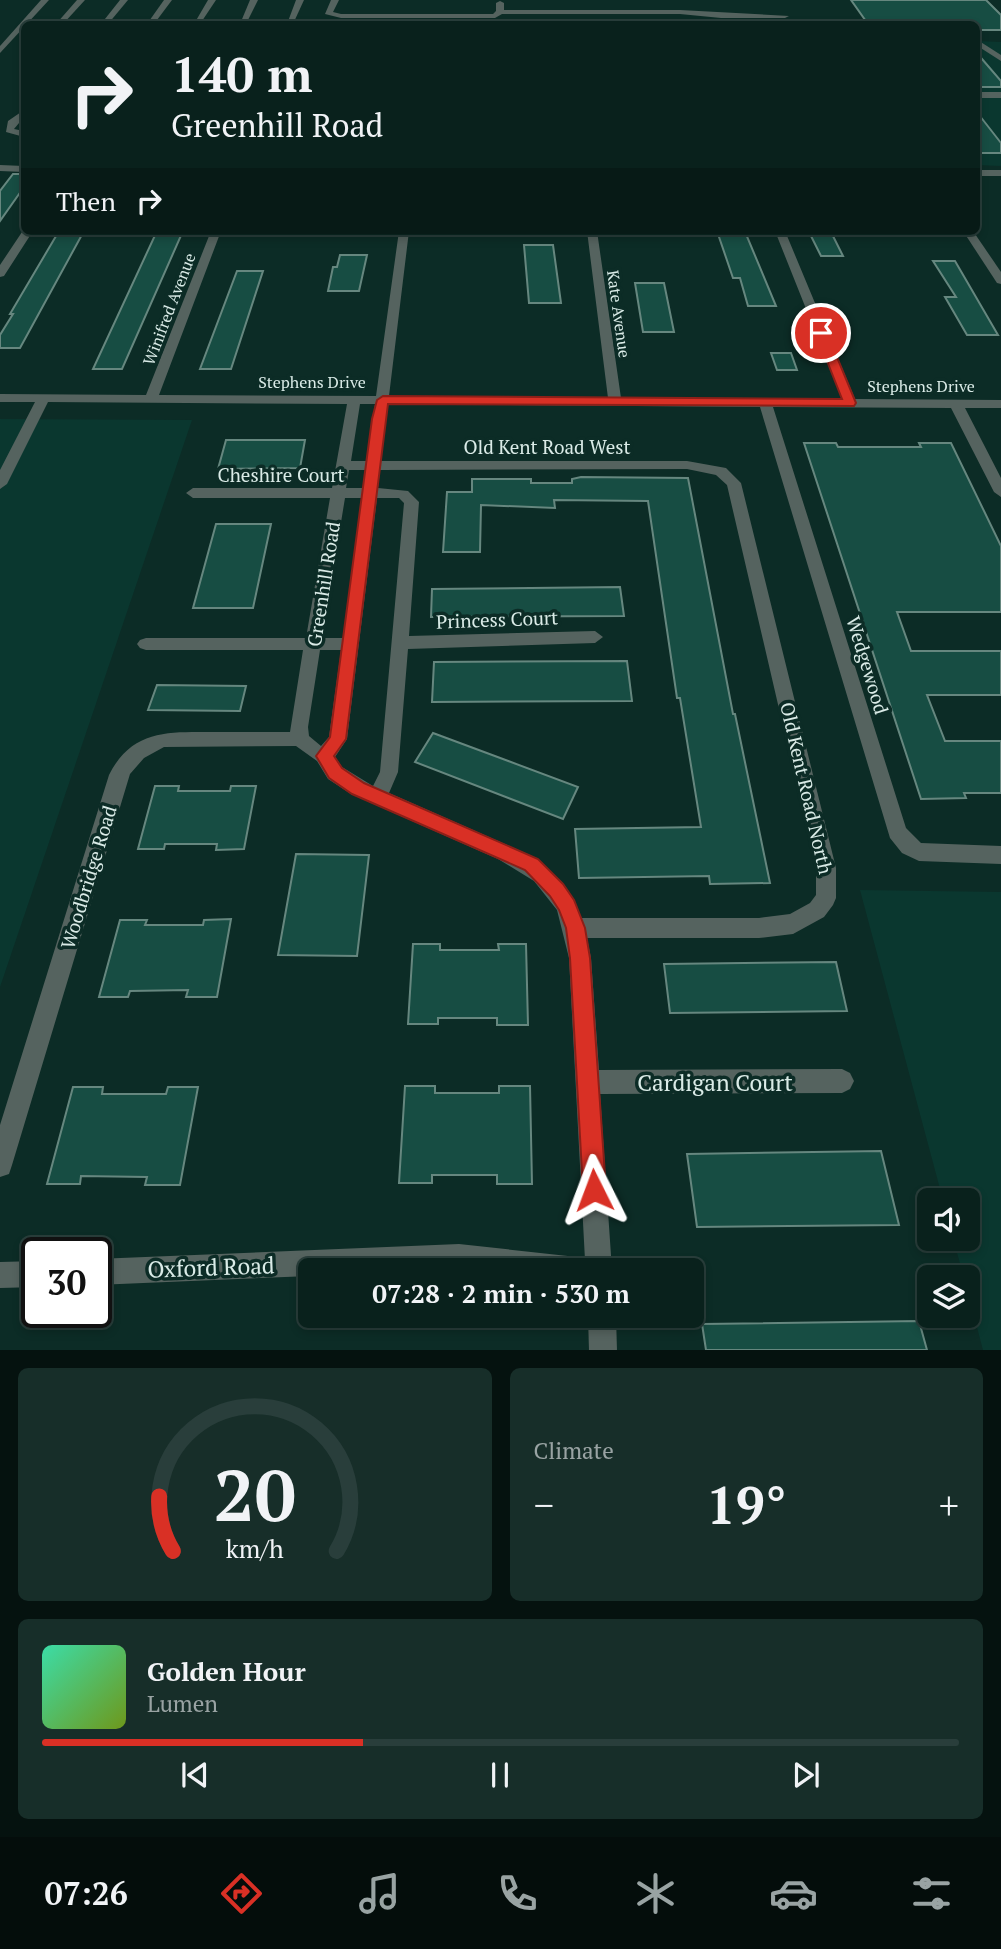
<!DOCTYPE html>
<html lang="en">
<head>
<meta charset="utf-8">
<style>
	:root { --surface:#09211c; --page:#172e29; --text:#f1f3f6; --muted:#99a3a3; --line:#293e3b; --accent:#d93025 }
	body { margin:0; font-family:"PT Serif",serif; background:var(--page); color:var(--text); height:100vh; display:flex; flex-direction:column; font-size:26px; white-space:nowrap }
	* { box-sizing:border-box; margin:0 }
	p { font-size:23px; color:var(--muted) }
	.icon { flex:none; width:38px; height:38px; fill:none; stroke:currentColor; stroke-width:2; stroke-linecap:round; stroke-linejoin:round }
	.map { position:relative; height:1350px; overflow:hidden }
	.sheet { display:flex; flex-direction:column; gap:18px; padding:18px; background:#05120f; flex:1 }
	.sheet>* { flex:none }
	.hud { position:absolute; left:21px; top:21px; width:959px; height:214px; border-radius:10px; box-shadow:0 4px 10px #0003,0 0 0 2px var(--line); background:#09211c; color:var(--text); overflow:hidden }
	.controls { position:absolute; left:917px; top:1188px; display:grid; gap:14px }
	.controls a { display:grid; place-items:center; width:63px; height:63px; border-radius:10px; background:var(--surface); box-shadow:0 4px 10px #0003,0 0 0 2px var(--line); font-size:35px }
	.speed { position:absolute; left:21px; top:1237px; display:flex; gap:14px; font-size:35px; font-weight:700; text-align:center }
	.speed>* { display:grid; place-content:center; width:91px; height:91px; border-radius:50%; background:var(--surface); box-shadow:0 4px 10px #0003,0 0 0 2px var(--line); line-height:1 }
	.speed .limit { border:4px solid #111; border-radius:10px; background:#fff; color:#111 }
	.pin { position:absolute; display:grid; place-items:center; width:60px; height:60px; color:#fff; margin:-30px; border:4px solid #fff; border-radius:50%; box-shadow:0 2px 7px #0007 }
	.me { position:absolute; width:77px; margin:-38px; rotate:357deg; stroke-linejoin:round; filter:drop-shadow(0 0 5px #0008) }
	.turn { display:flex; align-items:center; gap:24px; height:147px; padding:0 35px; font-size:32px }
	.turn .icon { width:91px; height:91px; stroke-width:2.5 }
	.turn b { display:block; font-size:49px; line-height:60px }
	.then { display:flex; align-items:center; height:66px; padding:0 35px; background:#0003; gap:14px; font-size:26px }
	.big { font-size:52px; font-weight:700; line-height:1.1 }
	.sheet .widget { flex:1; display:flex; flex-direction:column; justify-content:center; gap:10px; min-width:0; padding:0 24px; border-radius:10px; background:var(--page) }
	.sheet .dial { align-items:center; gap:0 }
	.dial svg { height:182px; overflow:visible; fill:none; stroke:var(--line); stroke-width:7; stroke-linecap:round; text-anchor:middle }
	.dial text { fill:var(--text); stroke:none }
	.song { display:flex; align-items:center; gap:21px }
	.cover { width:84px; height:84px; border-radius:10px; background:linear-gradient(135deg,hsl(160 70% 55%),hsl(80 70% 35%)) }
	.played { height:7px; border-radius:4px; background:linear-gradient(90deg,var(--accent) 35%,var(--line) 35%) }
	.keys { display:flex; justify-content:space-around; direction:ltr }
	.heat { display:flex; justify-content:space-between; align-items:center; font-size:38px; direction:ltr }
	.sheet .tiles { flex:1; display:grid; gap:18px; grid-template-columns:1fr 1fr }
	.widget:last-child { grid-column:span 2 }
	.trip { position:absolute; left:298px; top:1258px; width:406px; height:70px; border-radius:10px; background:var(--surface); box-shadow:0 4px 10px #0003,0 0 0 2px var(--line); font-weight:700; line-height:70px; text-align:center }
	.menu { display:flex; height:112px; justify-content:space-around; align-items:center; background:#040d0b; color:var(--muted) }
	.menu .icon { width:49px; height:49px }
	.menu .active { color:var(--accent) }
	.menu b { font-size:32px; color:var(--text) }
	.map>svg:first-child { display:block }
	.built { fill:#0a372f }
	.building { fill:#174d43; stroke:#66877f; stroke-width:2 }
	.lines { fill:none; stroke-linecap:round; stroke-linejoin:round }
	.minor { fill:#55635f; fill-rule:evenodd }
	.route { fill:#d93025; stroke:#8d1f18; stroke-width:2 }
	.labels { text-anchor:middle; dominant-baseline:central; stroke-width:7; stroke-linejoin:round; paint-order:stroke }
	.far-street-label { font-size:16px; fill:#daebe7; stroke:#0c2c26 }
	.street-label { font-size:19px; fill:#daebe7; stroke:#0c2c26 }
	.near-street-label { font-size:23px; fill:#daebe7; stroke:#0c2c26 }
</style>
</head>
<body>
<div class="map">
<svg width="1001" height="1351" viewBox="0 0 1001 1351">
	<rect width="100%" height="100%" fill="#0c2c26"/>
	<g class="built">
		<path d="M977,41L1001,42V166L977,165Z"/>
		<path d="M0,419L192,420L0,987Z"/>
		<path d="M860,890L1001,892V1350H983L968,1293V1278L964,1277L953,1239H968V1200H943Z"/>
	</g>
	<g class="building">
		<path d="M851,0H986L1001,15V30H976V24H868Z"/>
		<path d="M976,52L1001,81V87H976Z"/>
		<path d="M976,111L1001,143V153H976Z"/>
		<path d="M13,174H24V187L0,221V191Z"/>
		<path d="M59,231H84L20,348H0V335L13,314H10Z"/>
		<path d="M157,231H183L122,369H93Z"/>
		<path d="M718,234H746L776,306H748L740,278H733Z"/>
		<path d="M811,236H833L843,256H821Z"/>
		<path d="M524,245H553L561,303H529Z"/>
		<path d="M340,255H367L359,291H328L333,267H337Z"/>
		<path d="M933,261H955L998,335H967L945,297H956Z"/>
		<path d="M237,271H263L231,369H200Z"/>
		<path d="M635,283H664L674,332H643Z"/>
		<path d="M771,353H791L797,370H777Z"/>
		<path d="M226,440H305L300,468L218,469Z"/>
		<path d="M804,443H836L838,447H921L919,443H951L1001,546V612H897L911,651H1001V695H927L945,741H1001V793H964L966,798L921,799Z"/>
		<path d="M581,477L688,478L733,714H735L770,883L710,884L709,876L579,878L575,829L701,827L680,698H677L648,501L554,500L555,508L481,505L480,552H443L447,492H472V479H531V483H572V479Z"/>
		<path d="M216,524H271L253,608H193Z"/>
		<path d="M620,587L624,616L431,617L432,589Z"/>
		<path d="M627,661L632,701L432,702L434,662Z"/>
		<path d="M157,685L246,686L240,711L148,710Z"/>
		<path d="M433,733L578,787L563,819L415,762Z"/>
		<path d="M155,786H179L178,791H230L231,786H256L244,849L216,850L217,844H165L164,849H138Z"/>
		<path d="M296,854L369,855L357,956L278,955Z"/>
		<path d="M231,919L217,997H186L188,990L130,991L128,997H99L120,920H147L145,925H203L204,920Z"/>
		<path d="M413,944H440V950H499L498,944H526L528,1025H497V1018H438V1024H408Z"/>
		<path d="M836,962L847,1011L670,1013L664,964Z"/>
		<path d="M405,1086H435V1093H499V1086H530L532,1184H497V1175H432V1183H399Z"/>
		<path d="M73,1087H103L102,1094H166L168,1087H198L180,1185H145L147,1177L81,1176L80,1184H47Z"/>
		<path d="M881,1151L899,1225L697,1227L687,1154Z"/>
		<path d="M919,1321L927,1350H706L702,1324Z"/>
	</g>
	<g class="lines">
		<g class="minor">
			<path d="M41,0H49L0,53V46Z"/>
			<path d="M77,0H85L63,24H56Z"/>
			<path d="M120,0H128L108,24H101Z"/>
			<path d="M164,0H172L154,24H147Z"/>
			<path d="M208,0H216L200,24H194Z"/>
			<path d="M250,0H258L246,24H240Z"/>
			<path d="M296,0H304L293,24H287Z"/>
			<path d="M331,0H339L333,12L341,14H493L496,11V3L500,1L504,3V10H680L789,16L785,18H721L680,14H502L495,18H341L325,14Z"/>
			<path d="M976,39L1001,55V61L976,45Z"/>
			<rect x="976" y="92" width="25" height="6"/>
			<path d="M24,110V117L14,129L24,131V137L6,132L8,121Z"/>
			<path d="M0,165L24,166V172L0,171Z"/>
			<rect x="976" y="170" width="25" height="6"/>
			<path d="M24,229V231H33L4,276L0,277V265Z"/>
			<path d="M211,231H221L159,395L376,396L399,231H409L389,396L608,398L587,231H597L621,398L842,399L775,231H785L855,399L1001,400V408H965L1001,478V497L994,492L951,408L773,407L906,828L921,843L1001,846V864L919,861L902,853L890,838L760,407L388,404L381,461H687L726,468L741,483L836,868V898L833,905L824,917L793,934L759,938H587L591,958L599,1070L842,1069L850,1073L854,1081L850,1089L842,1093L600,1094L612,1270H310V1276L96,1285V1259L459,1244L577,1257L585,1260L569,958L557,910L534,881L498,859L351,794L328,779L317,761L296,746L164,747L144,758L130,774L12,1165L9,1174L0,1177V1125L109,775C132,729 169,732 213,732C239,732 265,732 290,732L303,650H146L140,648L137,644L140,640L146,638H306L330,498H193L186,493L193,488H332L347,404L48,402L7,484L0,489V470L35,402H0V394L146,395ZM360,404H375L367,461H351ZM687,469L716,475L727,485L816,868V895L810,903L790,914L759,918H580L562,882L532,856L389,793L398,772L408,649L595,643L603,637L595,631L409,636L419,502L408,491L378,488L380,470ZM349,470H366L363,488H346ZM345,498H362L343,638H322ZM377,498H399L404,503L380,772L373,786L342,767L335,757L347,739ZM320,650H341L329,737L321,746L309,736L308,727Z"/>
			<path d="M963,231H973L1001,272V284L997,283Z"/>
			<path d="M37,1261V1287L0,1288V1262Z"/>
			<path d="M588,1316H616L617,1351H589Z"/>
		</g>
	</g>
	<path class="route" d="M821,330L827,333L856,403L854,406L388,404L346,739L334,756L342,768L364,783L538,859L563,884L574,900L585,928L590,958L606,1190L602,1198L594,1201L586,1198L583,1190L570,958L566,928L559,910L550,896L525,870L352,794L329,778L316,756L330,737L372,419L377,400L383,396L842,399L816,333Z"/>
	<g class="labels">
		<g class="far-street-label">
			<text transform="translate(169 309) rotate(-69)">Winifred Avenue</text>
			<text transform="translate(619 314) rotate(82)">Kate Avenue</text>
			<text x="312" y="382">Stephens Drive</text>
			<text x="921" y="386">Stephens Drive</text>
		</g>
		<g class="street-label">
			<text x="547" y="446">Old Kent Road West</text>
			<text x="281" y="474">Cheshire Court</text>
			<text transform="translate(323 584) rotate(-81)">Greenhill Road</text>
			<text transform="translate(497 619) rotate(-2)">Princess Court</text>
			<text transform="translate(868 665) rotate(73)">Wedgewood</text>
			<text transform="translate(807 788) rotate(77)">Old Kent Road North</text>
			<text transform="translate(88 877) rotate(-73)">Woodbridge Road</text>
		</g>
		<g class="near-street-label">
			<text x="715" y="1082">Cardigan Court</text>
			<text transform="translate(211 1267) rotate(-2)">Oxford Road</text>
		</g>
	</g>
</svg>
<div class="controls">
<a><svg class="icon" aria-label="sound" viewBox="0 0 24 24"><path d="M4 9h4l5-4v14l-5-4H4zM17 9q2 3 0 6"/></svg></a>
<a><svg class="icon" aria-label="layers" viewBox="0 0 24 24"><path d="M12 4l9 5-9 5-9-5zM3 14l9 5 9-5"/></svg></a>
</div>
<div class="speed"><div class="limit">30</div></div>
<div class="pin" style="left:821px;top:333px;background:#d93025"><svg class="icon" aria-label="arrive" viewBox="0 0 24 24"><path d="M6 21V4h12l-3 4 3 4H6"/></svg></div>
<svg class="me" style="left:594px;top:1190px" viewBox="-20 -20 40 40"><path d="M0-17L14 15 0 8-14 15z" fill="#d93025" stroke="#fff" stroke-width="4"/></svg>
<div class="trip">07:28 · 2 min · 530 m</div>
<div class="hud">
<div class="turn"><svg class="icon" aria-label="right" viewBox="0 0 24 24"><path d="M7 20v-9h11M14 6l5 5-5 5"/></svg><div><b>140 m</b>Greenhill Road</div></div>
<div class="then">Then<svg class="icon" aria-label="right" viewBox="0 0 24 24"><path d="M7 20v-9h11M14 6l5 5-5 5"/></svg></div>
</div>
</div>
<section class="sheet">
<div class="tiles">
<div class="widget dial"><svg viewBox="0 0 100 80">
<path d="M14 69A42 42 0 1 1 86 69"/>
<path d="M14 69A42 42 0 0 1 8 45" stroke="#d93025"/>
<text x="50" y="56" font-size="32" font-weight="700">20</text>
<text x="50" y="72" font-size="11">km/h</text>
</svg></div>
<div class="widget"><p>Climate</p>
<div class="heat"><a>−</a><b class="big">19°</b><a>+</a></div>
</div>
<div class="widget">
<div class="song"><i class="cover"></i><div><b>Golden Hour</b><p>Lumen</p></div></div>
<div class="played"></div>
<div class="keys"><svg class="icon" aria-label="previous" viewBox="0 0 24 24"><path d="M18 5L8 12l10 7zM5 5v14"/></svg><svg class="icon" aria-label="pause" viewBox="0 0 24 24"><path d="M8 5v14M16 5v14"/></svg><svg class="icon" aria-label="next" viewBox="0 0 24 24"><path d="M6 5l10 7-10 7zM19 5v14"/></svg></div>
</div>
</div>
</section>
<nav class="menu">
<b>07:26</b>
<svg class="icon active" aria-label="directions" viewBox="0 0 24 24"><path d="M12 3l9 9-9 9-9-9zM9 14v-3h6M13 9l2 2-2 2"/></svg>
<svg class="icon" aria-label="music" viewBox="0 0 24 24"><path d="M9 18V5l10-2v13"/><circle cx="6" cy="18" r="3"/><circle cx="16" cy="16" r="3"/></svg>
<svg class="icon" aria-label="phone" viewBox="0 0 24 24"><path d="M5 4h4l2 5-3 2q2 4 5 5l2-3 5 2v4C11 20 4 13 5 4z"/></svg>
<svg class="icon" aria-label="climate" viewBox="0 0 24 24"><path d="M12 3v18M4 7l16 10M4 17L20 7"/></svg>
<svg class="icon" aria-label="car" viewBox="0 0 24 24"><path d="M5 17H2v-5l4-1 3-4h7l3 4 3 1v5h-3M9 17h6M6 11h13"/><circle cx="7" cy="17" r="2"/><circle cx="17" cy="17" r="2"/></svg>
<svg class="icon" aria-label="filters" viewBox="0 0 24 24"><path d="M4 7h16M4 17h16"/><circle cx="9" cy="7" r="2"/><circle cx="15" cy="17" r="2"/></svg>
</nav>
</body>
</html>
